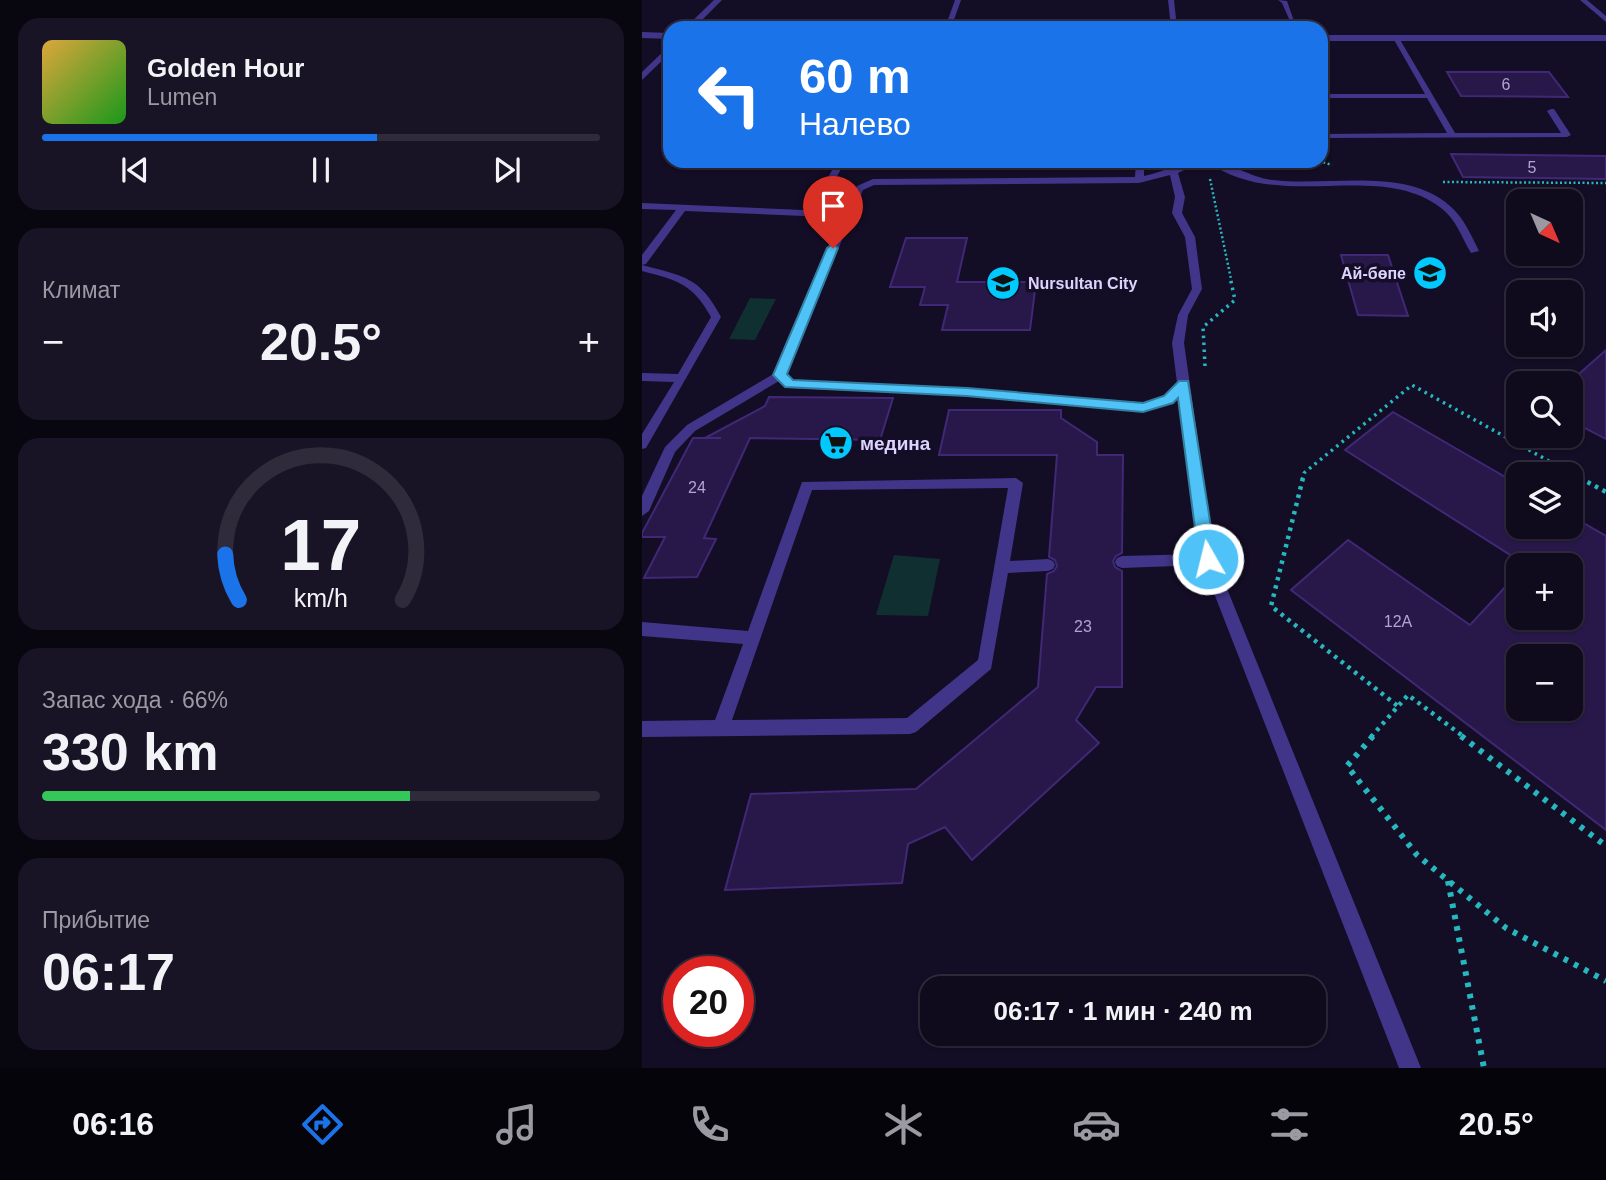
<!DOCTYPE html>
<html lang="ru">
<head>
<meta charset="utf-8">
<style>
	:root { --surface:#0f0a1c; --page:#181325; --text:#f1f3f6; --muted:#9b9aa3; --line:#2f2b3b; --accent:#1a73e8 }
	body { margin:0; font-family:Arial,sans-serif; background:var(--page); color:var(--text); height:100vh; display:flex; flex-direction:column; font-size:26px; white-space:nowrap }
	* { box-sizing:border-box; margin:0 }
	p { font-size:23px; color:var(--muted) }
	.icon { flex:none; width:38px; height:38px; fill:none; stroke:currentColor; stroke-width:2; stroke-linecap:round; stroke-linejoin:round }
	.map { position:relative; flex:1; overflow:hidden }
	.sheet { display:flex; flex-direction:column; gap:18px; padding:18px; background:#08060f; width:642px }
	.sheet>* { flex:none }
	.guide { position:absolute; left:21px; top:21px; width:665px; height:147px; border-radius:21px; box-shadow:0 2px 5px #0004,0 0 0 2px var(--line); background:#1a73e8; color:#fff; overflow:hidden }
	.needle { width:46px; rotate:136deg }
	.buttons { position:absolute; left:864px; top:189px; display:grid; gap:14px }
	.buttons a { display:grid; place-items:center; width:77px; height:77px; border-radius:14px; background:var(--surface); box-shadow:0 2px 5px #0004,0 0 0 2px var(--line); font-size:35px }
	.speed { position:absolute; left:21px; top:956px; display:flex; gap:14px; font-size:35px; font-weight:700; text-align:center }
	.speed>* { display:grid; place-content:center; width:91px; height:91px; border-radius:50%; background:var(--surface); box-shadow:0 2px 5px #0004,0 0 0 2px var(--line); line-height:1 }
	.speed .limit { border:10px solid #d22; background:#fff; color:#111 }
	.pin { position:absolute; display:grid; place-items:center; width:60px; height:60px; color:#fff; margin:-72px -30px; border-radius:50% 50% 50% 0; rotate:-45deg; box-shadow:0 0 7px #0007 }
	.pin .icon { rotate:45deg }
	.me { position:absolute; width:77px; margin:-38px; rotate:352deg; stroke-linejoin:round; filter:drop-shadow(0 0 5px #0008) }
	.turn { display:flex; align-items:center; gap:24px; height:147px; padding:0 21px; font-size:32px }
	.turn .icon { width:91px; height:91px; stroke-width:2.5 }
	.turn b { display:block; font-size:49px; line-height:60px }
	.big { font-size:52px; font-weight:800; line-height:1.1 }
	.sheet .card { flex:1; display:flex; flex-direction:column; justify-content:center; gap:10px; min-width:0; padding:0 24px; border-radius:21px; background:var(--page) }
	.sheet .dial { align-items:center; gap:0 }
	.dial svg { height:182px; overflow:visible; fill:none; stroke:var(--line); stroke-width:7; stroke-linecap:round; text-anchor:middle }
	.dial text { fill:var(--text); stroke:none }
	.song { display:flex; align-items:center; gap:21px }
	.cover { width:84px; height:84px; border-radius:10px; background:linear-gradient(135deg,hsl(40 70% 55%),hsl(120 70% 35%)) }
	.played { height:7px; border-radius:4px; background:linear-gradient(90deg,var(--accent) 60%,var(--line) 60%) }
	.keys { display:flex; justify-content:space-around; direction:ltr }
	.heat { display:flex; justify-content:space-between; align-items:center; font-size:38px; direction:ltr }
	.charge { height:10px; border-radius:5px; background:linear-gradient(90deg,#34c759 66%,var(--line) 0) }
	.trip { position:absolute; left:278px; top:976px; width:406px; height:70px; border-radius:21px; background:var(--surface); box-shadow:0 2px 5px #0004,0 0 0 2px var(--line); font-weight:800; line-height:70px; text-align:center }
	.dock { display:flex; height:112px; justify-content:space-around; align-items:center; background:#06040b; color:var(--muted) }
	.dock .icon { width:49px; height:49px }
	.dock .current { color:var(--accent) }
	.dock b { font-size:32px; color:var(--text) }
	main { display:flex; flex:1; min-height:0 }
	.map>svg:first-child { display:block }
	.green { fill:#102f31 }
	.building { fill:#271849; stroke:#402876; stroke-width:2; fill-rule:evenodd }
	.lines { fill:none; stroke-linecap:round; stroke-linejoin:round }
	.path-far3 { stroke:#26b8bf; stroke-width:2.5; stroke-dasharray:2 2.5; stroke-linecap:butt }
	.path-far2 { stroke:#26b8bf; stroke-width:3.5; stroke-dasharray:2.5 4.5; stroke-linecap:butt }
	.path-far1 { stroke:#26b8bf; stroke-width:4.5; stroke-dasharray:3.5 5; stroke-linecap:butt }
	.path { stroke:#26b8bf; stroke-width:6; stroke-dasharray:4.5 7; stroke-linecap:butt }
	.service { fill:#413589; fill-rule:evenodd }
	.minor { fill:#413589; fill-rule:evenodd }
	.tertiary { fill:#413589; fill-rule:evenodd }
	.route { fill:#4fc3f7; stroke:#337fa1; stroke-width:2 }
	.labels { text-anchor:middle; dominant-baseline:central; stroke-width:7; stroke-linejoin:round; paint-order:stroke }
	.number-label { font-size:16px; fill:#b0a4d2 }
	.far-poi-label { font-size:16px; font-weight:bold; fill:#ddd3ff; stroke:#140d26; text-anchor:end }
	.poi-label { font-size:19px; font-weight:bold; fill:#ddd3ff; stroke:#140d26; text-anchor:start }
</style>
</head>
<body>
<main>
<section class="sheet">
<div class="card">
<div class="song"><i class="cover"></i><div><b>Golden Hour</b><p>Lumen</p></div></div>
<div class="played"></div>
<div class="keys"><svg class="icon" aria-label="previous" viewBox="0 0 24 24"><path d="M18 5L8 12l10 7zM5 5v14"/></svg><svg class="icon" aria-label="pause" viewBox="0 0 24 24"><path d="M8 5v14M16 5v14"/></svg><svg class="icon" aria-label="next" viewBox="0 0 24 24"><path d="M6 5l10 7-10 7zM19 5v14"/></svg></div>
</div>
<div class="card"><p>Климат</p>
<div class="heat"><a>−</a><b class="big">20.5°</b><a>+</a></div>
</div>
<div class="card dial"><svg viewBox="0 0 100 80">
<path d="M14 69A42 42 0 1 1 86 69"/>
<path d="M14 69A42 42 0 0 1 8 49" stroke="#1a73e8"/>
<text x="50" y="56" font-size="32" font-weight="700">17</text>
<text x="50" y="72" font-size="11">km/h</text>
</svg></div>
<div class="card"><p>Запас хода · 66%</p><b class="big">330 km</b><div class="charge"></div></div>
<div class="card"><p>Прибытие</p><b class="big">06:17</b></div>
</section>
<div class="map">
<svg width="964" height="1068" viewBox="0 0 964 1068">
	<rect width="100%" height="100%" fill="#140d26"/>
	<g class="green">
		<path d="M108,298L134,299L113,340L87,339Z"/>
		<path d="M252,555L298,559L286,616L234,615Z"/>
	</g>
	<g class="building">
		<path d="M805,72H907L926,97L819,96Z"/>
		<path d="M809,154L964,156V179L821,177Z"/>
		<path d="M264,238H325L315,282H394L388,330H300L306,305H278L283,287H248Z"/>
		<path d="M699,255H746L766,316L716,315Z"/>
		<path d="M964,350V439L929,421V381Z"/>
		<path d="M127,397L251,398L238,440L108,438L62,538L74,539L55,577L2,578L23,537H0V533L51,438H79H63L123,406Z"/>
		<path d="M307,410H419V418L455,442V455H481L480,553L474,556L471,561L473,567L480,571V687H454L434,720L457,743L330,860L303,827L266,844L260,883L83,890L109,794L274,789L396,687L405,574L412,571L415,566L413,560L407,557L415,455H297Z"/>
		<path d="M751,412L877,485V527H929V516L964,536V830L649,590L706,540L828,625L877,572V618H929V565H884L703,450ZM877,656H929V709H877Z"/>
	</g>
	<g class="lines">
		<g class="path-far3">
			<path d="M677,161L690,165"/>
			<path d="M568,179L589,279"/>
			<path d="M801,182L964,183"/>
		</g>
		<g class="path-far2">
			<path d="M563,366L561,327L593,300L588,277"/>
			<path d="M660,480L662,473L770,385L941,480"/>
		</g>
		<g class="path-far1">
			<path d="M661,478L629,606L757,707"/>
			<path d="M938,478L964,492"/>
			<path d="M729,737L766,695L822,737"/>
		</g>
		<g class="path">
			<path d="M731,736L705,766L775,855L864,928L964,981"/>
			<path d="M819,736L964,846"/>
			<path d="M806,881L842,1068"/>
		</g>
		<g class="service">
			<path d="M313,0H319L309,28H303Z"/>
			<path d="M526,0H532L535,28H529Z"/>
			<path d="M636,0L645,1L652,21H648L640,3Z"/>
			<path d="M938,0H945L964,16V22Z"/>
			<path d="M754,36L757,38L813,133H919L905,111L909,109H912L929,135L925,137L679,138V134L805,133L785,98H679V94H783L751,38Z"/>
			<path d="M195,161H203L178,209L162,216L43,211L4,264L0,265C42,276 58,277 79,317L4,448L0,449V434L32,382L0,381V373L36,374L69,317C51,284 35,280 0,271V255L34,210L0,209V203L161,210L171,205Z"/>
			<path d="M494,161H502V176C521,172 542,161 561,161L536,173L543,197L540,213L553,237L560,289L546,315L542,343L573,559L779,1068H757L561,565L480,568L475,566L473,562L475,558L480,556L558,554L537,396L531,403L501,411L325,396L148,388L137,381L53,431L33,452L7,511L0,516V496L23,447L45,425L133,373L207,197L215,186L231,179L493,177ZM528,175L533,197L530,213L543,237L550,289L536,315L530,343L535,383L523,397L501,403L325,388L151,380L144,374L221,190L232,185L497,183Z"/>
			<path d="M565,161C588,161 608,178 631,180C686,187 763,166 808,206C822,218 829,235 837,251L829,253C820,238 814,219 799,208C736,159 635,214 565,161Z"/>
			<path d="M374,478L381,483L368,561L406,559L411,561L413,565L411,569L406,571L366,573L349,669L274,732L268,734L0,737V721L73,720L101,644L0,636V622L106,631L160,482ZM366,488L336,660L265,718L90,720L170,490Z"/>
		</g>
		<path class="minor" d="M0,32L28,33V39L0,38Z"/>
		<g class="tertiary">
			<path d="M72,0H80L52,28H43Z"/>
			<rect x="679" y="35" width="285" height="6"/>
			<path d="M28,45V53L0,80V72Z"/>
		</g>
	</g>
	<path class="route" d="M191,244L196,248L145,374L151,380L325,388L501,403L522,396L537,381H546L574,559L571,564H560L557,559L536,398L531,403L501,412L325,396L143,387L131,375L185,248Z"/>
	<defs>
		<g id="school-disc" transform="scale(1.75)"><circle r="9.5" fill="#00c9fe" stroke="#140d26"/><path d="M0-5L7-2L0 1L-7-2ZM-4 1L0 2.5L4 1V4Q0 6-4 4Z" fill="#111"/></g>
		<g id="supermarket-disc" transform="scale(1.75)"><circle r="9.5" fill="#00c9fe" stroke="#140d26"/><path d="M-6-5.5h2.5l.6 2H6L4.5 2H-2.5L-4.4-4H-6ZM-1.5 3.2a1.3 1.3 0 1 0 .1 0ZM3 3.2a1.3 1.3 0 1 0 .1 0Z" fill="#111"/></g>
	</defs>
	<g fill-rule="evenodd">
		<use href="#school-disc" x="788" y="273"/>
		<use href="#school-disc" x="361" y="283"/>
		<use href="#supermarket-disc" x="194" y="443"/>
	</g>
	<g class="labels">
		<g class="number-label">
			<text x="864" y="84">6</text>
			<text x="890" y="167">5</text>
			<text x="55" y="487">24</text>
			<text x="756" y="621">12А</text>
			<text x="441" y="626">23</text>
		</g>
		<g class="far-poi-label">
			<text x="764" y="273">Ай-бөпе</text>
			<text x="386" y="283" text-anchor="start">Nursultan City</text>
		</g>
		<g class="poi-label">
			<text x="218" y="443">медина</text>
		</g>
	</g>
</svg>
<div class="buttons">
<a><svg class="needle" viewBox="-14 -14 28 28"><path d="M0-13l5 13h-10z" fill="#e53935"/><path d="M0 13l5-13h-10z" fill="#9b9aa3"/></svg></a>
<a><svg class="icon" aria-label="sound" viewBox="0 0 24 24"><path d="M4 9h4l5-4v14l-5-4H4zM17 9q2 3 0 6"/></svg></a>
<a><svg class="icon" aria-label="search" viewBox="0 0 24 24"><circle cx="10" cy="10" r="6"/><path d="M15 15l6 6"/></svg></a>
<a><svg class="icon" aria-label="layers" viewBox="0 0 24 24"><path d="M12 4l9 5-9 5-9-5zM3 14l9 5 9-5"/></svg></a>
<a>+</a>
<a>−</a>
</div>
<div class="speed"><div class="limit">20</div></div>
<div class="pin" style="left:191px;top:248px;background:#d93025"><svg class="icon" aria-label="arrive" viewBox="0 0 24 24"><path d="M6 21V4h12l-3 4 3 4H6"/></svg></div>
<svg class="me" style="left:566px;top:559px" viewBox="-20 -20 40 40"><circle r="17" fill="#4fc3f7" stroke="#fff" stroke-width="3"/><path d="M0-11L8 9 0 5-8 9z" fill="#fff"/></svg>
<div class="trip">06:17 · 1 мин · 240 m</div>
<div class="guide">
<div class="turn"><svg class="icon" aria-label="left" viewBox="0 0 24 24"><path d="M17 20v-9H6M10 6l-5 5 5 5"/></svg><div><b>60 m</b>Налево</div></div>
</div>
</div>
</main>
<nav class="dock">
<b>06:16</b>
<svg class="icon current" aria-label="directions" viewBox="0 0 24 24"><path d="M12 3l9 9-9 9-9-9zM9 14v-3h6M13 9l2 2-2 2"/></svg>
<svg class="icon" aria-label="music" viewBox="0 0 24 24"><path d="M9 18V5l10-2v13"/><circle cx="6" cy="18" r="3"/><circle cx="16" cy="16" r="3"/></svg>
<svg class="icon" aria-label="phone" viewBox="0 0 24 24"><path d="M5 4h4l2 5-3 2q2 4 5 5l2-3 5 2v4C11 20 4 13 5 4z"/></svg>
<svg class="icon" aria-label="climate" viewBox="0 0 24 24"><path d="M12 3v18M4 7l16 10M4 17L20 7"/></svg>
<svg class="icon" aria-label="car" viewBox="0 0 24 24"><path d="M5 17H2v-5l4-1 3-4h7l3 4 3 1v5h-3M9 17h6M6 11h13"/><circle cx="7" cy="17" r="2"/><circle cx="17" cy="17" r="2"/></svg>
<svg class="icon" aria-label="filters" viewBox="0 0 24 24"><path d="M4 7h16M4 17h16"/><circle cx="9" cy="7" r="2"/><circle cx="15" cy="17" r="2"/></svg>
<b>20.5°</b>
</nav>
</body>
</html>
